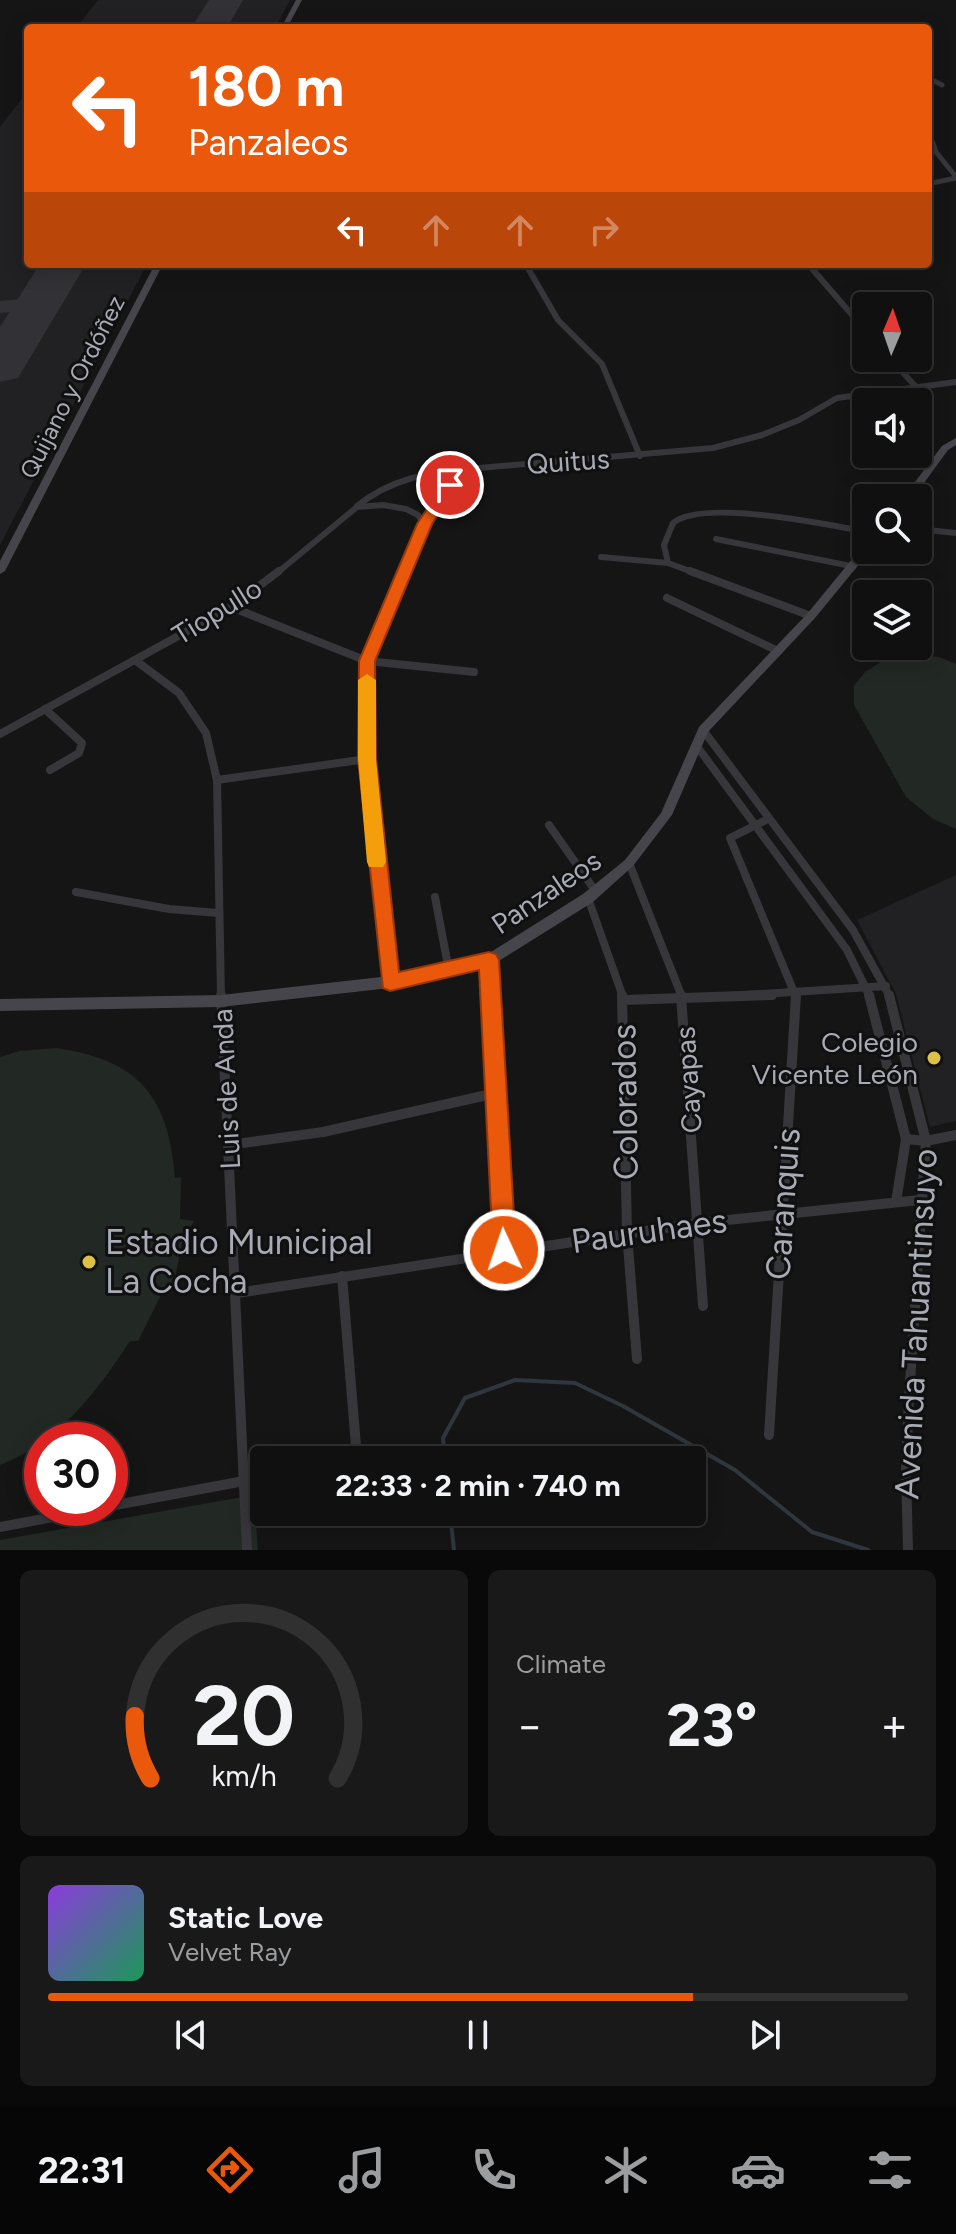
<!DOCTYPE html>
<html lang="en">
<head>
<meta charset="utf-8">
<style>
	:root { --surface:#101010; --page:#191919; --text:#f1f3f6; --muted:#9c9d9f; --line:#303030; --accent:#ea580c }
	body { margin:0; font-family:Figtree,sans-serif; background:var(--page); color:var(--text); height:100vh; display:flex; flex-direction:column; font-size:30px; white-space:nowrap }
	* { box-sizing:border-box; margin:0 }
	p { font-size:26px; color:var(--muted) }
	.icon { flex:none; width:44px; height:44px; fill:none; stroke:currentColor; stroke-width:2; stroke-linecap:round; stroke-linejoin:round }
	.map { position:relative; height:1550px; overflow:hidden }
	.panel { display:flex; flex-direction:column; gap:20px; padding:20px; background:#090909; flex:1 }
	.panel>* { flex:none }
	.banner { position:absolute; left:24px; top:24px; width:908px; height:244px; border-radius:8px; box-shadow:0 4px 20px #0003,0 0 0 2px var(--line); background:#ea580c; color:#fff; overflow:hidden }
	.needle { width:52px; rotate:2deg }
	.fabs { position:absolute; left:852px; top:292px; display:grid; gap:16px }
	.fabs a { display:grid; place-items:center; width:80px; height:80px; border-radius:8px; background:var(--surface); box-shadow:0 4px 20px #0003,0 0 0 2px var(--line); font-size:40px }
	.speed { position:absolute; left:24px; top:1422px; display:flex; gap:16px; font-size:40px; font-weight:700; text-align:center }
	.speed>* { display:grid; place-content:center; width:104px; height:104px; border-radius:50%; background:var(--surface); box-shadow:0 4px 20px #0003,0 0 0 2px var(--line); line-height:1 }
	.speed .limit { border:12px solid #d22; background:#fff; color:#111 }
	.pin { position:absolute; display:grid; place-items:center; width:68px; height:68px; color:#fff; margin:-34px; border:4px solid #fff; border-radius:50%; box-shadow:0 2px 8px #0007 }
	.me { position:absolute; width:88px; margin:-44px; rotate:357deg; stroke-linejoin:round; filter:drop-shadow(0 0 6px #0008) }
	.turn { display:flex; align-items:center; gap:28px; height:168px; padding:0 32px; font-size:36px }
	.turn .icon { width:104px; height:104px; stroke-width:2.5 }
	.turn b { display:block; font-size:56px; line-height:68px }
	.lanes { display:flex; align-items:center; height:76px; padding:0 32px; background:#0003; justify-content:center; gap:40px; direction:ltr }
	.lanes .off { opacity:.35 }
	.big { font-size:60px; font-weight:700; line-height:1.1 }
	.panel .card { flex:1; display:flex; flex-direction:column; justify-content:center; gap:12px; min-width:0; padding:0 28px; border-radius:12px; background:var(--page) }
	.panel .dial { align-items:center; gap:0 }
	.dial svg { height:208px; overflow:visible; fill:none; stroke:var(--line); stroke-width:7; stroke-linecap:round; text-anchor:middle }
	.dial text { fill:var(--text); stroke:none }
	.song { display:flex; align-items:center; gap:24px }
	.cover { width:96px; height:96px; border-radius:12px; background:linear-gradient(135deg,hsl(270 70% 55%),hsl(150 70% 35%)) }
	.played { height:8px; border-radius:4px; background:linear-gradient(90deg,var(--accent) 75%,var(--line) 75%) }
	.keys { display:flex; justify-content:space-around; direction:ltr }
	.heat { display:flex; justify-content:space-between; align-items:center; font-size:44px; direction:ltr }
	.panel .tiles { flex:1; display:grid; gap:20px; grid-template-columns:1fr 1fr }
	.card:last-child { grid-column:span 2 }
	.trip { position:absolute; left:250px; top:1446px; width:456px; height:80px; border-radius:8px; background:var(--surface); box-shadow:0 4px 20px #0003,0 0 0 2px var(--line); font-weight:700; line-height:80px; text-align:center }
	.tab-bar { display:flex; height:128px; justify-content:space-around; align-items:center; background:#060606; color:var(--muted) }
	.tab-bar .icon { width:56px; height:56px }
	.tab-bar .selected { color:var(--accent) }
	.tab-bar b { font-size:36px; color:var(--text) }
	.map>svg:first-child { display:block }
	.built { fill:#212123 }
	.green { fill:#222823 }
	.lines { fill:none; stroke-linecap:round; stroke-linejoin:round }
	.stream { stroke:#30363e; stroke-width:4 }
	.taxiway { fill:#323236; fill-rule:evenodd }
	.runway { fill:#323236; fill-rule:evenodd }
	.street-far3 { stroke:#36363b; stroke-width:5 }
	.street-far2 { stroke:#36363b; stroke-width:6 }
	.street-far1 { stroke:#36363b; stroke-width:8 }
	.street { stroke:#36363b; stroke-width:10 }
	.secondary { fill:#45454b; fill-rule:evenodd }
	.route { fill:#ea580c; stroke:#983908; stroke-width:2 }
	.slow { fill:#f59e0b }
	.poi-dot { fill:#ddc147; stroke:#101011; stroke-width:3 }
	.labels { text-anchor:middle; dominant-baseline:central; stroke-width:6; stroke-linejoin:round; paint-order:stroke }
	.far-street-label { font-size:24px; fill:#a8aab5; stroke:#101011 }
	.street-label { font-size:28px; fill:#a8aab5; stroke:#101011 }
	.poi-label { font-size:28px; fill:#a8aab5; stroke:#101011; text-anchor:end }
	.near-street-label { font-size:34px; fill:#a8aab5; stroke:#101011 }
	.near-poi-label { font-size:34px; fill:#a8aab5; stroke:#101011; text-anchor:start }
</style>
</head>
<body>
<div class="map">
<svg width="956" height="1550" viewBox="0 0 956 1550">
	<rect width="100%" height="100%" fill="#151516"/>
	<g class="built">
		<path d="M98,0H290L275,28H76Z"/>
		<path d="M28,91V264H147L0,545V127Z"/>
		<path d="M956,875V1121L930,1127L896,994L857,920Z"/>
	</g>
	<g class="green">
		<path d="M910,654L939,657L956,664V829L933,819L906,797L854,705V686L865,672L884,660Z"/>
		<path d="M55,1048C137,1059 169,1095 175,1178L181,1177L180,1219L194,1221L182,1243L172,1293H162L138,1341H130C96,1393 58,1443 0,1465V1057L19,1051Z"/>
		<path d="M254,1495L258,1550H0V1540Z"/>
	</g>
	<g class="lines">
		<g class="stream">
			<path d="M445,1460L443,1438L465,1398L515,1380L575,1383L623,1406L735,1470L812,1532L868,1550"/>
			<path d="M450,1512L454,1550"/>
		</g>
		<path class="taxiway" d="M46,287L56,293L36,308L43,313L40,317L0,341V326L22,311L0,313V301L22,299Z"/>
		<g class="runway">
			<path d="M209,0H243L227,28H191Z"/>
			<path d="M40,264H86L18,378L0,382V327Z"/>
		</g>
		<g class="street-far3">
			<path d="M928,78L942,85"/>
			<path d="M928,129L936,152L956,177"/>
			<path d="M928,184L956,178"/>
		</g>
		<g class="street-far2">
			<path d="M808,264L866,331"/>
			<path d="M529,270L558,320L602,364L640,456"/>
			<path d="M890,358L916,387"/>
			<path d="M357,506C391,479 428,472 470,469"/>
			<path d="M918,529L956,533"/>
			<path d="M716,539L851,566"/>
			<path d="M601,557L668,563"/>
			<path d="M277,573L357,507L383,505L406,509L418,515L424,524"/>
			<path d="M404,573L424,524L450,485L479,468L713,448L762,435L799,420L837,398L956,382"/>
			<path d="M695,573L668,563L664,545L673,523C703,499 827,524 866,532"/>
		</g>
		<g class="street-far1">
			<path d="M690,571L811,616"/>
			<path d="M667,598L778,651"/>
			<path d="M231,607L367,661L474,672"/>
			<path d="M135,660L179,693L206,733L217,780L221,997"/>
			<path d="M45,709L82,743L79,753L50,770"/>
			<path d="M703,730L853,930L890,997"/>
			<path d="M0,734L231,607L279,571"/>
			<path d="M696,745L847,950L870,997"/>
			<path d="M217,780L367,759"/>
			<path d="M768,819L730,838L796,997"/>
			<path d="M549,825L596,892"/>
			<path d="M629,863L682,997"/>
			<path d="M76,892L169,909L218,913"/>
			<path d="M435,897L449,971"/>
			<path d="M588,898L623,997"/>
			<path d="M489,960L491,997"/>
			<path d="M390,982L367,759V661L404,571"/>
			<path d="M715,997L886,986"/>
		</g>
		<g class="street">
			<path d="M221,995L247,1550"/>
			<path d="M491,995L504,1250"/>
			<path d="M622,995L627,1233L637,1359"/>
			<path d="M681,995L703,1306"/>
			<path d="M869,995L906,1139L896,1202"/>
			<path d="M889,995L926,1141L909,1397L906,1470L908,1550"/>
			<path d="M624,1000L772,995"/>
			<path d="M906,1139L926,1141L956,1135"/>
			<path d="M229,1145L323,1132L496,1093"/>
			<path d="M342,1276L356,1446"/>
			<path d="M237,1293L698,1223L920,1200"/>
			<path d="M769,1435L796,995"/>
			<path d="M110,1506L244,1481"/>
			<path d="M0,1527L101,1508"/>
		</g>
		<g class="secondary">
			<path d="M296,0H302L287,28H281Z"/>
			<path d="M155,264H163L5,571L0,574V561Z"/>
			<path d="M956,438V445L948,450L913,498H903L942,446Z"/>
			<path d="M866,546V550L870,551L815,618L708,732L672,815L633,866L593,902L494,964L390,988L221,1007L0,1011V999L221,995L390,976L486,955L583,894L625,860L661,813L699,727L807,614L862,547Z"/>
		</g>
	</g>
	<path class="route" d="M450,480L457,485L432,524L375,661L376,759L399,972L489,952L496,954L499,960L516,1250L513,1258L504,1261L496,1258L493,1250L479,970L390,991L383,988L358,759L359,661L417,524L445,482Z"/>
	<path class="slow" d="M367,674L376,680V759L386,862L383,867H369L367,862L358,759V680Z"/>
	<g class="poi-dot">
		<circle cx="934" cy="1058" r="8"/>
		<circle cx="89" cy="1262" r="8"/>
	</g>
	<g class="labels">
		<g class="far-street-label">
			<text transform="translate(72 387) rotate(-63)">Quijano y Ordóñez</text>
		</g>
		<g class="street-label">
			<text transform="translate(568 461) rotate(-4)">Quitus</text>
			<text transform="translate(217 611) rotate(-32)">Tiopullo</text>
			<text transform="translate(546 892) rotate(-34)">Panzaleos</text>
			<text transform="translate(688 1080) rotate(-94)">Cayapas</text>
			<text transform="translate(226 1089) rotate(-93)">Luis de Anda</text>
		</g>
		<g class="poi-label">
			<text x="918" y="1042">Colegio<tspan x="918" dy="32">Vicente León</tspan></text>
		</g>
		<g class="near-street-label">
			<text transform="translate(625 1102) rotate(-91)">Colorados</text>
			<text transform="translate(783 1204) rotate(-86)">Caranquis</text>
			<text transform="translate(649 1231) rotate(-8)">Pauruhaes</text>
			<text transform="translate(916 1324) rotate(-87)">Avenida Tahuantinsuyo</text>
		</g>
		<g class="near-poi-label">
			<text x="105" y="1242">Estadio Municipal<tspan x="105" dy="39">La Cocha</tspan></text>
		</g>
	</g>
</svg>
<div class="fabs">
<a><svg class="needle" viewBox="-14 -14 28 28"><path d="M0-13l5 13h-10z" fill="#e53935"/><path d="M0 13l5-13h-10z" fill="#9c9d9f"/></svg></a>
<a><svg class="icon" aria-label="sound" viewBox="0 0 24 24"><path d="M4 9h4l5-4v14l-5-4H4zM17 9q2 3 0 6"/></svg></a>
<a><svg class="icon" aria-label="search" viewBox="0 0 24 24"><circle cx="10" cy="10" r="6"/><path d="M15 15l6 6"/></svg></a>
<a><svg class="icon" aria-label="layers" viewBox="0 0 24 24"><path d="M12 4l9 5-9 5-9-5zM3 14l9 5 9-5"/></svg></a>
</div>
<div class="speed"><div class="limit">30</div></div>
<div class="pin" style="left:450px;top:485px;background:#d93025"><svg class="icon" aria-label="arrive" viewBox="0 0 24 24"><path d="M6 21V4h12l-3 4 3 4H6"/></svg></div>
<svg class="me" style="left:504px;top:1250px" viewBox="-20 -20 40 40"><circle r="17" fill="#ea580c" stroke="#fff" stroke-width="3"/><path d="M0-11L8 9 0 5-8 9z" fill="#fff"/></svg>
<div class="trip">22:33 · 2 min · 740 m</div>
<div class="banner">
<div class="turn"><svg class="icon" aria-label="left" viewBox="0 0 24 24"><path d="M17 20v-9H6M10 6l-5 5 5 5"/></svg><div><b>180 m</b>Panzaleos</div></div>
<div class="lanes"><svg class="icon" aria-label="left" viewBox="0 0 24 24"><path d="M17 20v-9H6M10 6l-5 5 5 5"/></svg><svg class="icon off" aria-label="ahead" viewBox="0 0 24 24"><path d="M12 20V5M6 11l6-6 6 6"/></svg><svg class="icon off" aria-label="ahead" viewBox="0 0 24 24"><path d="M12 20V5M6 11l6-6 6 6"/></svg><svg class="icon off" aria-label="right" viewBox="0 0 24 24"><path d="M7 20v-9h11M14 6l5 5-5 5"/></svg></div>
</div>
</div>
<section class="panel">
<div class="tiles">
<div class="card dial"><svg viewBox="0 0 100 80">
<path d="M14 69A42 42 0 1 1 86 69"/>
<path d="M14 69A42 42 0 0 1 8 45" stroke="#ea580c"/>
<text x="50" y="56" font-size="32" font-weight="700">20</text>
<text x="50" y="72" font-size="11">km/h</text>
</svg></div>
<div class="card"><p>Climate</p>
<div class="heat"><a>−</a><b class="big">23°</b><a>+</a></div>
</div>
<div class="card">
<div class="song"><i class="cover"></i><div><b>Static Love</b><p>Velvet Ray</p></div></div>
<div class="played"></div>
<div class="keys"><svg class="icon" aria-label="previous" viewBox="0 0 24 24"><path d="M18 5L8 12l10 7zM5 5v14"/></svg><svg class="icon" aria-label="pause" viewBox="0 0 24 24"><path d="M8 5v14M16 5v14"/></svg><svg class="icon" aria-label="next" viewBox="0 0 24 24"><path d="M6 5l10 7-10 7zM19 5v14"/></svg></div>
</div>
</div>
</section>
<nav class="tab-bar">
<b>22:31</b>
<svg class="icon selected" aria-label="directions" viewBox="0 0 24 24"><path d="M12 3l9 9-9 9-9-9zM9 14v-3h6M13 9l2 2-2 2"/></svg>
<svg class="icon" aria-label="music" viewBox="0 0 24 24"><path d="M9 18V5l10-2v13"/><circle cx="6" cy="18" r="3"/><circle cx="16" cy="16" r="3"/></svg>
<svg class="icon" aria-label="phone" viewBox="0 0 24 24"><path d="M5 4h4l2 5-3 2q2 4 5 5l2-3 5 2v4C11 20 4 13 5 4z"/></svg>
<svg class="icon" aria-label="climate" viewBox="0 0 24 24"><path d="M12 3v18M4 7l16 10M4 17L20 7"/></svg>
<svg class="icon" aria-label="car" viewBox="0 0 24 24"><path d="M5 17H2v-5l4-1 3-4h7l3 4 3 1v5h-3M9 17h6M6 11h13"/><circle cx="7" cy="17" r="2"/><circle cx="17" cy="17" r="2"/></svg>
<svg class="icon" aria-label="filters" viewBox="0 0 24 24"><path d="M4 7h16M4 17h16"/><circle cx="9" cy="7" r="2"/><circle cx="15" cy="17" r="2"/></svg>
</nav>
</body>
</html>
